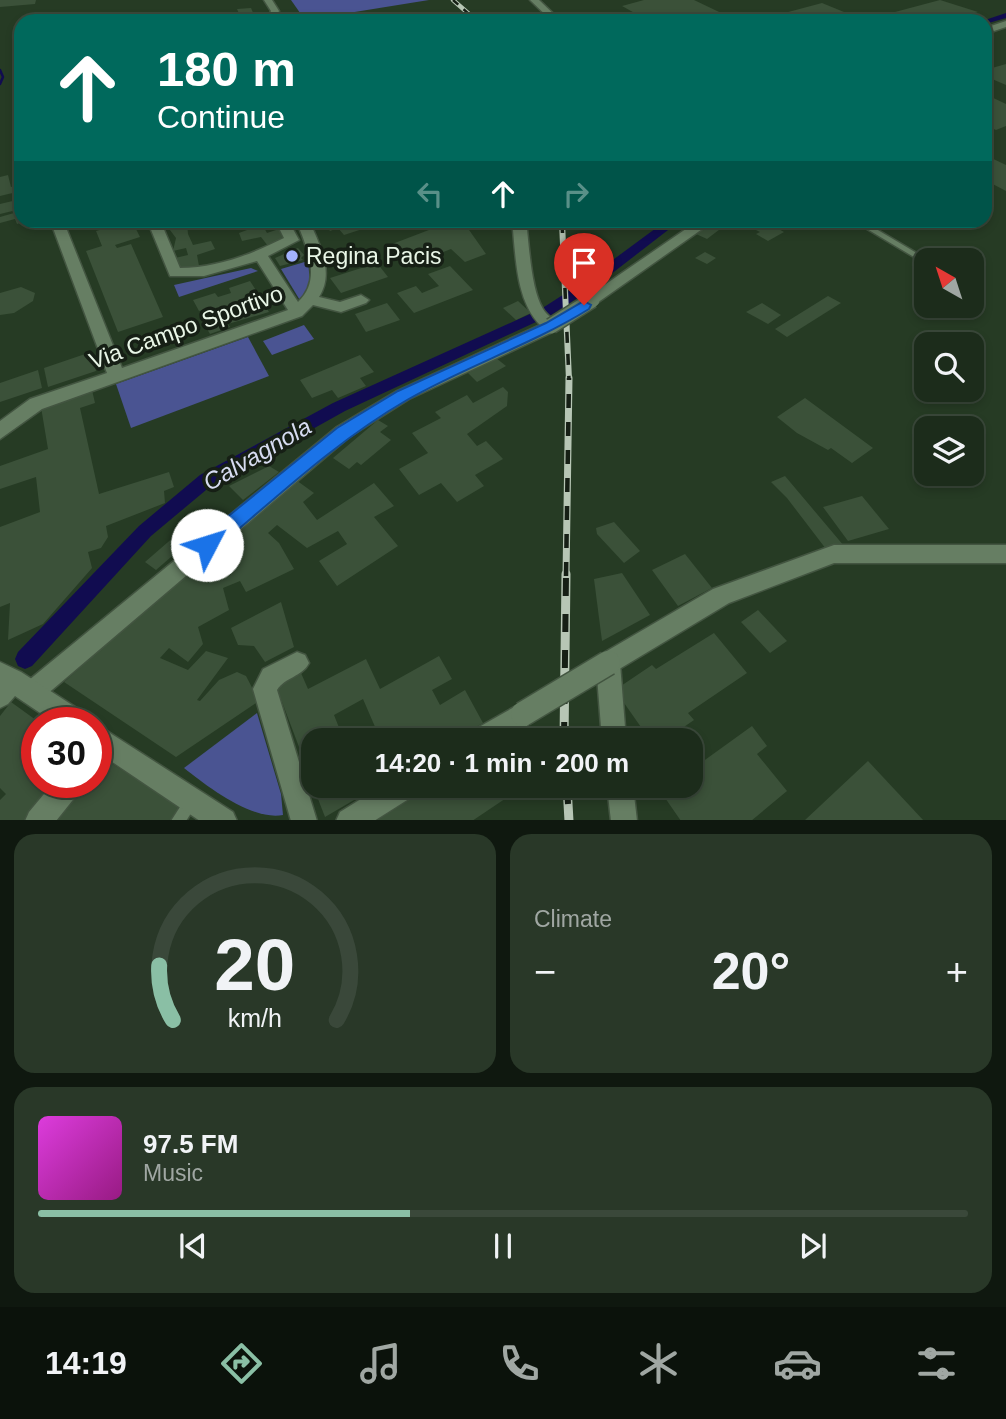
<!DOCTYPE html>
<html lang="en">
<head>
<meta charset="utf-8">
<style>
	:root { --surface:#1c2c1b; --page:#293828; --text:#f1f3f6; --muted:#a0a7a3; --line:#3a483a; --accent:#8abfa5 }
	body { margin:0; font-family:Arial,sans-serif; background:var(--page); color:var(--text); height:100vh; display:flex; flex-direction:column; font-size:26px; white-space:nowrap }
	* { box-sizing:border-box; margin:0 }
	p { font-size:23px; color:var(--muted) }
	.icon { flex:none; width:38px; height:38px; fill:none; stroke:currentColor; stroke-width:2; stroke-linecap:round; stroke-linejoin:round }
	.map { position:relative; height:820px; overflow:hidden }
	.drawer { display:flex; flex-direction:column; gap:14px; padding:14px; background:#0f180f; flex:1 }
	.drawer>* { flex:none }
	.top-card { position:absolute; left:14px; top:14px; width:978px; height:214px; border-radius:21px; box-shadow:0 4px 10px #0003,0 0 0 2px var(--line); background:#00695c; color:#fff; overflow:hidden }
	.needle { width:46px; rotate:321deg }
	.buttons { position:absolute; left:914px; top:248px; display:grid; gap:14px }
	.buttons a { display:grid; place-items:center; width:70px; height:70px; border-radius:14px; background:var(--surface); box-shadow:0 4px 10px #0003,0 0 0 2px var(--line); font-size:35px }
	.speed { position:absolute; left:21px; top:707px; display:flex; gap:14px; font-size:35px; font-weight:700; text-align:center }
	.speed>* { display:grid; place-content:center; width:91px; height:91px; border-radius:50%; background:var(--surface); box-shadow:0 4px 10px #0003,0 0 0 2px var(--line); line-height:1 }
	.speed .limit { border:10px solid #d22; background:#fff; color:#111 }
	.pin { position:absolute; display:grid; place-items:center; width:60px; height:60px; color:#fff; margin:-72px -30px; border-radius:50% 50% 50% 0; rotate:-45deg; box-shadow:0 0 7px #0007 }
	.pin .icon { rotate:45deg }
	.me { position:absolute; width:77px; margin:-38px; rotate:50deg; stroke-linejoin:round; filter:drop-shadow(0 0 5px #0008) }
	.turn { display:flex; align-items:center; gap:24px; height:147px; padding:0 28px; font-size:32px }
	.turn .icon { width:91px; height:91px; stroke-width:2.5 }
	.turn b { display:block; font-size:49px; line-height:60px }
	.lanes { display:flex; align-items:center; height:66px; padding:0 28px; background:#0003; justify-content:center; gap:35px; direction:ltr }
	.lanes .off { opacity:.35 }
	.big { font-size:52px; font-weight:800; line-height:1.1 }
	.drawer .widget { flex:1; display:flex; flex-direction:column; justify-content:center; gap:10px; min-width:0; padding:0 24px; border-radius:21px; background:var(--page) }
	.drawer .dial { align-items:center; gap:0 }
	.dial svg { height:182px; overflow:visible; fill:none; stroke:var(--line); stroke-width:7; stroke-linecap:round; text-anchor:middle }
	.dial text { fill:var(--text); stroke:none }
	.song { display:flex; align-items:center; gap:21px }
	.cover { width:84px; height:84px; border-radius:10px; background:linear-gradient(135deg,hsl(300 70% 55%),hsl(310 70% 35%)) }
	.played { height:7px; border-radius:4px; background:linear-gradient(90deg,var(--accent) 40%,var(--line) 40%) }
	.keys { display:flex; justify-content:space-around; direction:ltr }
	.heat { display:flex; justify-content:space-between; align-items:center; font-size:38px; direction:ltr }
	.drawer .tiles { flex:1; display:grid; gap:14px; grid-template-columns:1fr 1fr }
	.widget:last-child { grid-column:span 2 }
	.trip { position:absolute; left:301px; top:728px; width:402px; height:70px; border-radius:21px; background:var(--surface); box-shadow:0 4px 10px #0003,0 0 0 2px var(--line); font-weight:800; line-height:70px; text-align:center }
	.tab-bar { display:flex; height:112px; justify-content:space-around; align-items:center; background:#0b120b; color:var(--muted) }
	.tab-bar .icon { width:49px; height:49px }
	.tab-bar .active { color:var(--accent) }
	.tab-bar b { font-size:32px; color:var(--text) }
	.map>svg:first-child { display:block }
	.green { fill:#4a5492 }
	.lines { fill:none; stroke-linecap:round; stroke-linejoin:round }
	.stream { stroke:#110c50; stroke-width:2.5 }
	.canal { fill:#110c50; fill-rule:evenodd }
	.building { fill:#3b5139 }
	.service-casing { stroke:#435541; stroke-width:3 }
	.minor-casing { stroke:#435541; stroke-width:3 }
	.secondary-casing { stroke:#435541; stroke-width:3 }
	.service { fill:#667e63; fill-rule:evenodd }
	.minor { fill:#667e63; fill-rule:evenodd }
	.secondary { fill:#667e63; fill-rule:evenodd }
	.rail-far3-casing { stroke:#b7c6b5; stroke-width:4.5 }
	.rail-far2-casing { stroke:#b7c6b5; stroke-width:6 }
	.rail-far1-casing { stroke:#b7c6b5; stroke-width:7 }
	.rail-casing { stroke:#b7c6b5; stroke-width:9 }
	.rail-far3 { stroke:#161f15; stroke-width:2.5; stroke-dasharray:7; stroke-linecap:butt }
	.rail-far2 { stroke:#161f15; stroke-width:3.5; stroke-dasharray:11; stroke-linecap:butt }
	.rail-far1 { stroke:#161f15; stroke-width:4.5; stroke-dasharray:14; stroke-linecap:butt }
	.rail { stroke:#161f15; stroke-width:6; stroke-dasharray:18; stroke-linecap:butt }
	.minor-bridge-casing { stroke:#435541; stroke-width:18; stroke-linecap:butt }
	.secondary-bridge-casing { stroke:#435541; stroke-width:27; stroke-linecap:butt }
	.minor-bridge { stroke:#667e63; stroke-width:15 }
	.secondary-bridge { stroke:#667e63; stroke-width:24 }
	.route { fill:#1a73e8; stroke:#114b97; stroke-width:2 }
	.poi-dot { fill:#a3b2fd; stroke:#161f15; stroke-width:2.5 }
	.labels { text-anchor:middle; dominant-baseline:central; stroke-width:7; stroke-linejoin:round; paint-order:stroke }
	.poi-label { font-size:23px; fill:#e9f6e7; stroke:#161f15; text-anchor:start }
	.street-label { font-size:23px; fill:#e9f6e7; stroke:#161f15 }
	.water-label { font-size:24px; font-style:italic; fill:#d7dcf1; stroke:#161f15 }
</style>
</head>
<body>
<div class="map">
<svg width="1006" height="821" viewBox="0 0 1006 821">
	<rect width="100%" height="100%" fill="#263b24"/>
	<g class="green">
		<path d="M291,0H429L305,20Z"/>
		<path d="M308,261L310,283L301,302L281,269Z"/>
		<path d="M251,268L258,271L179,297L174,285Z"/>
		<path d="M304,325L314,339L272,355L263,341Z"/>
		<path d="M248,337L269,376L131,428L116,384Z"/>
		<path d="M257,713L281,794L283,815C252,821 208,787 184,768Z"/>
	</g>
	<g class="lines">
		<path class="stream" d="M0,70L3,77L0,84"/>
		<g class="canal">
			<path d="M1006,13V18L985,24V21H982Z"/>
			<path d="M667,220H681L593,288L551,315L345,411L212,485L151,536L32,666L25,669L18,666L15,659L18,652L139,526L200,475L333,403L541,309L583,282Z"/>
		</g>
	</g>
	<g class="building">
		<path d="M0,0H36L35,4L0,7Z"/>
		<path d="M644,0H694L738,21H649L622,6Z"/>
		<path d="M940,0L978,12L949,21H918L895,12Z"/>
		<path d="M822,3L866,21H791L777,15Z"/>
		<path d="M251,8L255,17L241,18L237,9Z"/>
		<path d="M608,12L619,21H581L576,17Z"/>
		<path d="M1006,64V85L985,76V70Z"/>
		<path d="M985,94L1006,104V126L996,130L985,125Z"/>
		<path d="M985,155L1006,165V191L985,180Z"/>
		<path d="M8,175L11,187L19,185L21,191L0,196V177Z"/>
		<path d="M21,199V209L0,214V204Z"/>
		<path d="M21,211V220L26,221L17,224L15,219L0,223V217Z"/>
		<path d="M178,220H193L187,223L188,234L193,245L211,241L215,249L197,255L199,266L182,271L175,258L188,255L186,248L173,251L176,238L167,226L179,224Z"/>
		<path d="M252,220H271L275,223L263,226L267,233L279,229L284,242L268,246L261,237L242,241L239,233L255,227Z"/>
		<path d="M331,220H387V221L344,235L338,228L330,231L324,223Z"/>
		<path d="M393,220H422V221L400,228Z"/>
		<path d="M455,220H462L486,254L465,262L451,249L405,267L387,246Z"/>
		<path d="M714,220H732L707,239L696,234Z"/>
		<path d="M132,221L140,237L115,245L117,248L131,244L163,317L118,332L86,251L102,246L96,231Z"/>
		<path d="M764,221L784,232L768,241L756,234L760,232L752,228Z"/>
		<path d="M298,248L304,255L301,258L303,260L280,266L275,258Z"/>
		<path d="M705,252L716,258L707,264L695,258Z"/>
		<path d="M377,263L388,277L341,293L330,278Z"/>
		<path d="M450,266L473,290L414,313L397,293L416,286L422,293L439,286L428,274Z"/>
		<path d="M250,281L259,295L240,302L242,306L263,302L269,312L228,324L230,327L210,334L203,322L214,318L211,313L205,315L203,310L199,311L193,300L215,293L218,297L231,293L229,288Z"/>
		<path d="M21,287L35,293L33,301L14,313L0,315V293Z"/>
		<path d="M828,296L841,303L787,337L775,329Z"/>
		<path d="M518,301L531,313L516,320L503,308Z"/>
		<path d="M387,303L400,320L366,332L355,314Z"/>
		<path d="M762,303L781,315L768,324L746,312Z"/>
		<path d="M91,352L96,371L48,387L44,368Z"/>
		<path d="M360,355L374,372L360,378L366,386L338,398L332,390L312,398L300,380Z"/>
		<path d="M496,358L506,366L477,382L468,373Z"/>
		<path d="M38,370L42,388L0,402V383Z"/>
		<path d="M503,387L508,392L507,406L467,434L477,446L486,441L503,459L475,475L484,486L457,502L441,483L419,495L399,469L428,453L412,433L441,418L435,412L467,395L473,403Z"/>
		<path d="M92,390L95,403L80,408L99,494L169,472L174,487L164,491L165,503L106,526L108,537L101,548L88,552L92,568L43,624L8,640L10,603L0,607V527L40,512L36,477L0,489V466L48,449L41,407Z"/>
		<path d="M805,398L873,448L852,463L831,448L828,450L797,433L777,417Z"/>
		<path d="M378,420L388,426L380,432L391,440L361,465L357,462L349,469L333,458Z"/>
		<path d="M269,466L279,472L243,500L229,486Z"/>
		<path d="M785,476L844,546L826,549L787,498L771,482Z"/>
		<path d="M296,480L314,493L303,502L317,520L374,483L394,506L374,517L398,546L337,586L319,561L347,544L338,531L307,548L277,525L268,533L279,543L294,569L246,592L240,581L223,588L229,610L198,627L203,644L188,662L169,648L160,658L188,670L206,651L228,658L197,700L200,701L219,680L237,672L246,676L259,701L176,757L64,682L166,590Z"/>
		<path d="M862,496L889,529L848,541L823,507Z"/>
		<path d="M198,516L209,524L156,570L145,562Z"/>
		<path d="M614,522L640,551L624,563L597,534L596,528Z"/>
		<path d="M685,554L712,588L678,606L652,570Z"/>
		<path d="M622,573L650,615L602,641L594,579Z"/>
		<path d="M281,602L294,647L265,662L254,646L238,645L231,628Z"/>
		<path d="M758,610L787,641L770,653L741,622Z"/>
		<path d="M714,633L747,673L688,713L694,720L665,740H650L615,690L652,665L656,669Z"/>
		<path d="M439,656L452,679L432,690L440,705L465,690L483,723L455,740H372L379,736L363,699L334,715L344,740H313V784L276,686L301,673L308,689L366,659L380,689Z"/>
		<path d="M11,702L40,723H37V782H57L25,821H0V800L6,794L0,788V716Z"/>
		<path d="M752,726L767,746L757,754L787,791L751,821H681L661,792L670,786H691V770Z"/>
		<path d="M103,758L183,808L173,821H50L82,782H96V765Z"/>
		<path d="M868,761L924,821H804Z"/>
		<path d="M313,786H378L325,817Z"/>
		<path d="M431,786H524L472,821H376Z"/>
	</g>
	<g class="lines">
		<g class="service-casing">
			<g id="service">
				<path d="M852,220H861L930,261H926V263H924Z"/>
				<path d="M975,274L979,276L978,278L971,279V275Z"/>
				<path d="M192,794L197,796L199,801L186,821H171L187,796Z"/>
			</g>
		</g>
		<g class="minor-casing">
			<g id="minor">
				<path d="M264,0H272L279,11L274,21H266L271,11Z"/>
				<path d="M530,0H539L561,21H552Z"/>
				<path d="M1006,21V27L985,34V28Z"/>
				<path d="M50,220H63L122,368L288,310L257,261L204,276H170L147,220H160L180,268C217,268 252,254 284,238L275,220H288L299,240L268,256L298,302C323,279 306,246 296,220H309C319,244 335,272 319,297L340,302L361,295L369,300L366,303L341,312L313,305L302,316L42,409L0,439V421L30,399L107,373Z"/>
				<path d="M512,220H526C529,244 531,290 543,309C547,316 555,320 559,326L557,330L409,399L349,437L39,701L31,705L23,701L19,693L23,685L337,427L397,391L540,325C515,299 516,255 512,220Z"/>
				<path d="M699,220H715L597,303H587L584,300L587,297Z"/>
				<path d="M297,652L305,655L309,663C302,677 285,677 277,690L317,821H291L253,689L263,669Z"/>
				<path d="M608,652L616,655L620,663L626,740H602L596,663L600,655Z"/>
				<path d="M54,782H84L80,791L56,821H25L29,812Z"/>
				<path d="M607,786H633L637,821H611Z"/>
			</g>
		</g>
		<g class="secondary-casing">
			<g id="secondary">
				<path d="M834,545H1006V563H834L729,603L616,671L608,674L600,671L596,663L600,655L713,589Z"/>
				<path d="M0,662L21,672L86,714L89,723H55L15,696L8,704L0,708Z"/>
				<path d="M523,702L532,705L535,714C524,740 493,740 469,740L472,731Z"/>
				<path d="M96,724L233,812L237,821H200L96,751Z"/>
				<path d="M382,786H419L415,795L374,821H336L340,812Z"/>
			</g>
		</g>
		<use href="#service" class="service"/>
		<use href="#minor" class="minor"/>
		<use href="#secondary" class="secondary"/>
		<g class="rail-far3-casing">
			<g id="rail-far3">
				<path d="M453,0L477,21"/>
				<path d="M562,220V224"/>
			</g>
		</g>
		<g class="rail-far2-casing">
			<path id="rail-far2" d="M562,222L569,380"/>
		</g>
		<g class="rail-far1-casing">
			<path id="rail-far1" d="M566,576L569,378"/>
		</g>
		<g class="rail-casing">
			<g id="rail">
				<path d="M564,740L566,574"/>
				<path d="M567,786L569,821"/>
			</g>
		</g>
		<use href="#rail-far3" class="rail-far3"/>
		<use href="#rail-far2" class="rail-far2"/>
		<use href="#rail-far1" class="rail-far1"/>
		<use href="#rail" class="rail"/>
		<g class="minor-bridge-casing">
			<path id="minor-bridge" d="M551,326L592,300"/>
		</g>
		<g class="secondary-bridge-casing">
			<path id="secondary-bridge" d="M523,714L608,663"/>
		</g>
		<use href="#minor-bridge" class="minor-bridge"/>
		<use href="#secondary-bridge" class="secondary-bridge"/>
	</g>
	<path class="route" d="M584,301L591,305L589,309C531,345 466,366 407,400C336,441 276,498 213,551L207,553L200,551L197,545L200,539L337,428L398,391L546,323Z"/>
	<circle class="poi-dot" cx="292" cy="256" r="7"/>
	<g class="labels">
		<g class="poi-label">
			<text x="306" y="256">Regina Pacis</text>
		</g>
		<g class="street-label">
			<text transform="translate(186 327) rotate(-20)">Via Campo Sportivo</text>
		</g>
		<g class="water-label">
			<text transform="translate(257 454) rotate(-30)">Calvagnola</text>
		</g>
	</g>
</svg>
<div class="buttons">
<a><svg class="needle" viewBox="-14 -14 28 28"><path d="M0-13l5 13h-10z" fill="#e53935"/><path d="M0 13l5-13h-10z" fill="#a0a7a3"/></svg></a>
<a><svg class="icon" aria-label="search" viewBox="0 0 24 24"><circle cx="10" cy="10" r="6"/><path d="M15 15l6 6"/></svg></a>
<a><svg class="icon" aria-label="layers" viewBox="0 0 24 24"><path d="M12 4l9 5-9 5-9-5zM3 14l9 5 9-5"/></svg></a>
</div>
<div class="speed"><div class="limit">30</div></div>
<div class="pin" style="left:584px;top:305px;background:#d93025"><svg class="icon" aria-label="arrive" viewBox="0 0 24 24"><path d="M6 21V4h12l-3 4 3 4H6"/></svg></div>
<svg class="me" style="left:207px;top:545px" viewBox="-20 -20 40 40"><circle r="19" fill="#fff"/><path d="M0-13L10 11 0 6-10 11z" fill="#1a73e8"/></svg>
<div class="trip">14:20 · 1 min · 200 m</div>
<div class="top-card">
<div class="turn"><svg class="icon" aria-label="ahead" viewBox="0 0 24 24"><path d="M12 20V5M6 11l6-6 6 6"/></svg><div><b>180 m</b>Continue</div></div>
<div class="lanes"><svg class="icon off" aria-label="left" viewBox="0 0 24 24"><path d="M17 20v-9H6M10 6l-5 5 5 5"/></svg><svg class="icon" aria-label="ahead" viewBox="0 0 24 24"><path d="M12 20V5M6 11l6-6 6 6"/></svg><svg class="icon off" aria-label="right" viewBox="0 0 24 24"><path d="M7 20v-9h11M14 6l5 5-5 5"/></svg></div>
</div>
</div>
<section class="drawer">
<div class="tiles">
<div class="widget dial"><svg viewBox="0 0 100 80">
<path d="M14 69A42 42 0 1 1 86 69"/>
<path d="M14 69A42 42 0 0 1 8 45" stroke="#8abfa5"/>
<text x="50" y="56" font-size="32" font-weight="700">20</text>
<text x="50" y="72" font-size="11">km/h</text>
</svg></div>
<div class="widget"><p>Climate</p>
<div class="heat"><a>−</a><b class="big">20°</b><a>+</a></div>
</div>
<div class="widget">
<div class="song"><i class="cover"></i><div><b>97.5 FM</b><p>Music</p></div></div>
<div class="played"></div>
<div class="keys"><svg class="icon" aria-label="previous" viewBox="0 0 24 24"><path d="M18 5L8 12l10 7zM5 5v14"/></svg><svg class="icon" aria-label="pause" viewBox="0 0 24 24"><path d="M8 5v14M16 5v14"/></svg><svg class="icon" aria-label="next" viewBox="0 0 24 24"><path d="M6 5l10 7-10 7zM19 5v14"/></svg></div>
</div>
</div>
</section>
<nav class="tab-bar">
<b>14:19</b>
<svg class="icon active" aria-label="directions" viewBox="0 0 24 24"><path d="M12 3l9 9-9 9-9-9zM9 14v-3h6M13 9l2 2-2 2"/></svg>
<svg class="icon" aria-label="music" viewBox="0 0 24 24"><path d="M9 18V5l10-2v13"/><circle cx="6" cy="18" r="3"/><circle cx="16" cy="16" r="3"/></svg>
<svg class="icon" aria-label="phone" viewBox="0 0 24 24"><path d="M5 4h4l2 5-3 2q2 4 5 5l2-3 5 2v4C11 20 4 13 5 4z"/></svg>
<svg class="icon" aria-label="climate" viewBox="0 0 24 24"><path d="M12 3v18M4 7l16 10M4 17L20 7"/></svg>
<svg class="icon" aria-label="car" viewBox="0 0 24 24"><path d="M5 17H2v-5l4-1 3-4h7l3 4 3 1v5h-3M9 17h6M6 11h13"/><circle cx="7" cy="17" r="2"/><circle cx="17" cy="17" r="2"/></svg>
<svg class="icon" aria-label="filters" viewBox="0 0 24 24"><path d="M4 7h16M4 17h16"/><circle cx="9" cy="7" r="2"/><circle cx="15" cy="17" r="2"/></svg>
</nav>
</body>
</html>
